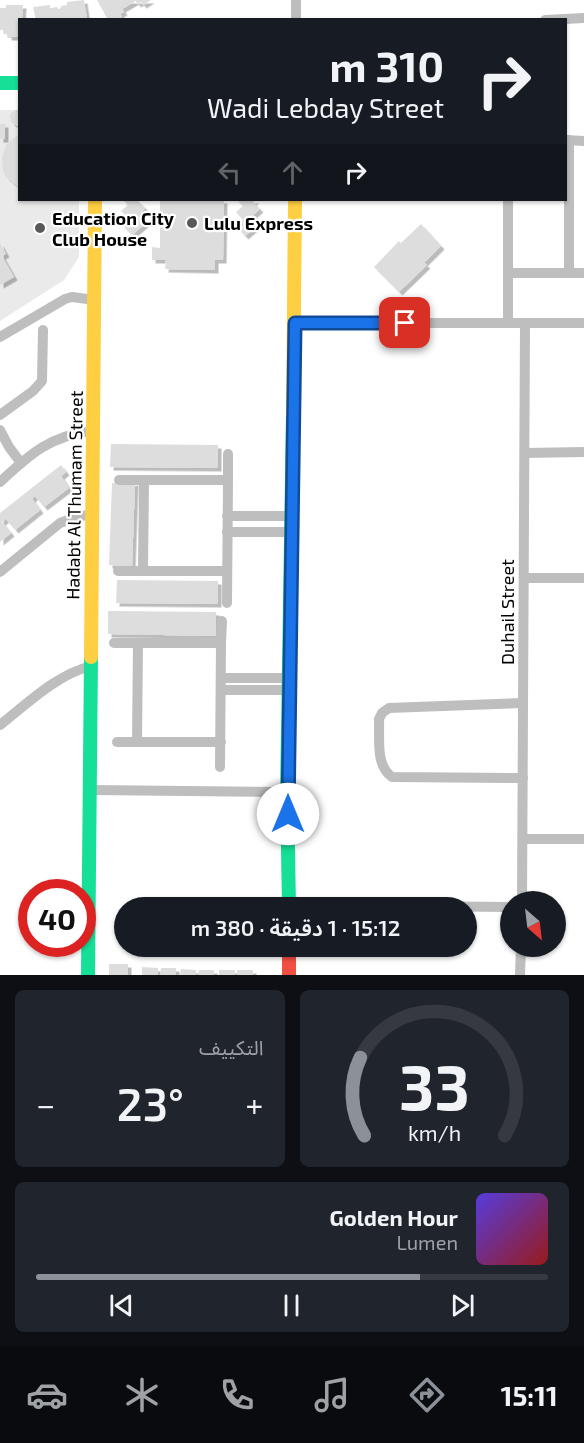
<!DOCTYPE html>
<html lang="ar">
<head>
<meta charset="utf-8">
<style>
	:root { --surface:#171b24; --page:#20242c; --text:#f1f3f6; --muted:#9ea1a6; --line:#363941; --accent:#8c9099 }
	body { margin:0; font-family:"Exo 2","Noto Sans Arabic",sans-serif; background:var(--page); color:var(--text); direction:rtl; height:100vh; display:flex; flex-direction:column; font-size:22px; white-space:nowrap }
	* { box-sizing:border-box; margin:0 }
	p { font-size:20px; color:var(--muted) }
	.icon { flex:none; width:33px; height:33px; fill:none; stroke:currentColor; stroke-width:2; stroke-linecap:round; stroke-linejoin:round }
	.map { position:relative; height:975px; overflow:hidden; direction:ltr }
	.details { display:flex; flex-direction:column; gap:15px; padding:15px; background:#0d0f14; flex:1 }
	.details>* { flex:none }
	.guide { position:absolute; left:18px; top:18px; width:549px; height:183px; border-radius:0px; box-shadow:0 2px 4px #0004; direction:rtl; background:#171b24; color:var(--text); overflow:hidden }
	.needle { width:39px; rotate:152deg }
	.fabs { position:absolute; left:500px; top:891px; display:grid; gap:12px }
	.fabs a { display:grid; place-items:center; width:66px; height:66px; border-radius:50%; background:var(--surface); box-shadow:0 2px 4px #0004; font-size:30px }
	.speed { position:absolute; left:18px; top:879px; display:flex; gap:12px; font-size:30px; font-weight:700; text-align:center }
	.speed>* { display:grid; place-content:center; width:78px; height:78px; border-radius:50%; background:var(--surface); box-shadow:0 2px 4px #0004; line-height:1 }
	.speed .limit { border:9px solid #d22; background:#fff; color:#111 }
	.pin { position:absolute; display:grid; place-items:center; width:51px; height:51px; color:#fff; margin:-26px; border-radius:12px; box-shadow:0 3px 9px #0006 }
	.me { position:absolute; width:66px; margin:-33px; rotate:0deg; stroke-linejoin:round; filter:drop-shadow(0 0 4px #0008) }
	.turn { display:flex; align-items:center; gap:21px; height:126px; padding:0 24px; font-size:27px }
	.turn .icon { width:78px; height:78px; stroke-width:2.5 }
	.turn b { display:block; font-size:42px; line-height:51px }
	.lanes { display:flex; align-items:center; height:57px; padding:0 24px; background:#0003; justify-content:center; gap:30px; direction:ltr }
	.lanes .off { opacity:.35 }
	.big { font-size:45px; font-weight:600; line-height:1.1 }
	.details .widget { flex:1; display:flex; flex-direction:column; justify-content:center; gap:9px; min-width:0; padding:0 21px; border-radius:9px; background:var(--page) }
	.details .dial { align-items:center; gap:0 }
	.dial svg { height:156px; overflow:visible; fill:none; stroke:var(--line); stroke-width:7; stroke-linecap:round; text-anchor:middle }
	.dial text { fill:var(--text); stroke:none }
	.song { display:flex; align-items:center; gap:18px }
	.cover { width:72px; height:72px; border-radius:9px; background:linear-gradient(135deg,hsl(250 70% 55%),hsl(0 70% 35%)) }
	.played { height:6px; border-radius:3px; background:linear-gradient(90deg,var(--accent) 75%,var(--line) 75%) }
	.keys { display:flex; justify-content:space-around; direction:ltr }
	.heat { display:flex; justify-content:space-between; align-items:center; font-size:33px; direction:ltr }
	.details .tiles { flex:1; display:grid; gap:15px; grid-template-columns:1fr 1fr }
	.widget:last-child { grid-column:span 2 }
	.trip { position:absolute; left:114px; top:897px; width:363px; height:60px; border-radius:30px; background:var(--surface); box-shadow:0 2px 4px #0004; font-weight:600; line-height:60px; text-align:center; direction:rtl }
	.menu { display:flex; height:96px; justify-content:space-around; align-items:center; background:#090b0e; color:var(--muted) }
	.menu .icon { width:42px; height:42px }
	.menu .selected { color:var(--accent) }
	.menu b { font-size:27px; color:var(--text) }
	.map>svg:first-child { display:block }
	.green { fill:#eaeaea }
	.building { fill:#ddd; filter:url(#shadow) }
	.lines { fill:none; stroke-linecap:round; stroke-linejoin:round }
	.street { stroke:#bebebe; stroke-width:10 }
	.fast { stroke:#16e098; stroke-width:14 }
	.slow { stroke:#ffcf43; stroke-width:14 }
	.jam { stroke:#f24e42; stroke-width:14 }
	.route-casing { stroke:#114b97; stroke-width:15 }
	.route { stroke:#1a73e8; stroke-width:10 }
	.poi-dot { fill:#595959; stroke:#fff; stroke-width:2 }
	.labels { text-anchor:middle; dominant-baseline:central; stroke-width:4.5; stroke-linejoin:round; paint-order:stroke }
	.poi-label { font-size:18px; font-weight:bold; fill:#000; stroke:#fff; text-anchor:start }
	.street-label { font-size:18px; fill:#000; stroke:#fff }
</style>
</head>
<body>
<div class="map">
<svg width="584" height="975" viewBox="0 0 584 975">
	<defs>
		<filter id="shadow"><feDropShadow dx="3.5" dy="3.5" stdDeviation="0" flood-color="#0004"/></filter>
	</defs>
	<rect width="100%" height="100%" fill="#fff"/>
	<path class="green" d="M0,110H19L20,200H79V257L64,280L0,321Z"/>
	<g class="building">
		<path d="M84,0L87,20H36L33,7L50,5V8L57,7L58,9L61,8V6L67,5V2Z"/>
		<path d="M97,0H151L143,5L141,2L137,4L136,1L122,9L124,12L120,14L122,17L117,20H108Z"/>
		<path d="M6,5H23L22,20H20V37H8V34H4V30H0V8H6Z"/>
		<path d="M19,109L20,126H17L11,122L10,115L12,112Z"/>
		<rect x="0" y="124" width="5" height="15"/>
		<path d="M20,133V188L6,177L3,171L2,158L6,145Z"/>
		<path d="M123,200H137L145,208L139,215L146,223L132,235L122,225L129,219L121,211L128,205Z"/>
		<path d="M160,200H224L223,260H215V270L165,269L166,260H152V247L160,248Z"/>
		<path d="M237,200H256L253,202L260,209L253,215L260,223L245,236L236,226L243,220L236,212L243,206Z"/>
		<path d="M421,224L441,246L424,263L427,265L399,292L374,267L399,241L401,243Z"/>
		<path d="M0,243L6,254L2,256L14,277L0,285Z"/>
		<path d="M111,444L218,445V468L110,467Z"/>
		<path d="M61,465L66,472L61,476L69,488L44,507L35,496L32,499L40,510L15,530L6,519L2,522L11,533L0,542V513Z"/>
		<path d="M135,482L132,567L109,565L112,483L125,484Z"/>
		<path d="M117,580L218,581V604L116,603Z"/>
		<path d="M108,611L216,612V636L108,634Z"/>
		<rect x="109" y="964" width="19" height="11"/>
		<path d="M142,967L158,968V975H142Z"/>
		<path d="M161,968H176V975H160Z"/>
		<path d="M181,969L196,970V975H180Z"/>
		<path d="M199,970H214V975H198Z"/>
		<rect x="219" y="970" width="16" height="5"/>
		<rect x="237" y="970" width="16" height="5"/>
	</g>
	<g class="lines">
		<g class="street">
			<path d="M296,20V0"/>
			<path d="M545,20L584,18"/>
			<path d="M566,140L584,141"/>
			<path d="M508,200V323"/>
			<path d="M508,273H584"/>
			<path d="M569,273V140"/>
			<path d="M295,323H584"/>
			<path d="M0,337L65,299L72,297L95,300"/>
			<path d="M0,415L33,391L42,381L43,330"/>
			<path d="M0,430L9,447L21,463"/>
			<path d="M525,453L584,452"/>
			<path d="M119,480H144"/>
			<path d="M228,480V454"/>
			<path d="M0,482C30,454 51,435 93,431"/>
			<path d="M227,516H292"/>
			<path d="M227,532H291"/>
			<path d="M118,571H143"/>
			<path d="M0,572L60,523L79,516L92,515"/>
			<path d="M524,578H584"/>
			<path d="M227,603L228,480H144L143,571H227"/>
			<path d="M114,643H138"/>
			<path d="M221,643L222,621"/>
			<path d="M221,678H289"/>
			<path d="M221,690H289"/>
			<path d="M0,725C28,703 56,675 91,666"/>
			<path d="M117,742H137"/>
			<path d="M220,767L221,643H138L137,742H221"/>
			<path d="M523,778L392,777C375,765 380,739 379,719L382,713L389,708L523,703"/>
			<path d="M91,790L287,792"/>
			<path d="M523,839H584"/>
			<path d="M522,902L525,323"/>
			<path d="M289,905L510,907"/>
			<path d="M520,975L521,946"/>
		</g>
		<g class="fast">
			<path d="M0,83H20"/>
			<path d="M289,908L287,792L293,414"/>
			<path d="M88,975L91,657"/>
		</g>
		<g class="slow">
			<path d="M293,414L295,200"/>
			<path d="M91,657L95,200"/>
		</g>
		<path class="jam" d="M289,946V975"/>
	</g>
	<g class="lines">
		<g class="route-casing">
			<path id="route" d="M288,814L295,323H405"/>
		</g>
		<use href="#route" class="route"/>
	</g>
	<g class="poi-dot">
		<circle cx="192" cy="223" r="6"/>
		<circle cx="40" cy="228" r="6"/>
	</g>
	<g class="labels">
		<g class="poi-label">
			<text x="52" y="218">Education City<tspan x="52" dy="21">Club House</tspan></text>
			<text x="204" y="223">Lulu Express</text>
		</g>
		<g class="street-label">
			<text transform="translate(74 495) rotate(-89)">Hadabt Al Thumam Street</text>
			<text transform="translate(507 612) rotate(-90)">Duhail Street</text>
		</g>
	</g>
</svg>
<div class="fabs">
<a><svg class="needle" viewBox="-14 -14 28 28"><path d="M0-13l5 13h-10z" fill="#e53935"/><path d="M0 13l5-13h-10z" fill="#9ea1a6"/></svg></a>
</div>
<div class="speed"><div class="limit">40</div></div>
<div class="pin" style="left:405px;top:323px;background:#d93025"><svg class="icon" aria-label="arrive" viewBox="0 0 24 24"><path d="M6 21V4h12l-3 4 3 4H6"/></svg></div>
<svg class="me" style="left:288px;top:814px" viewBox="-20 -20 40 40"><circle r="19" fill="#fff"/><path d="M0-13L10 11 0 6-10 11z" fill="#1a73e8"/></svg>
<div class="trip">15:12 · 1 دقيقة · 380 m</div>
<div class="guide">
<div class="turn"><svg class="icon" aria-label="right" viewBox="0 0 24 24"><path d="M7 20v-9h11M14 6l5 5-5 5"/></svg><div><b>310 m</b>Wadi Lebday Street</div></div>
<div class="lanes"><svg class="icon off" aria-label="left" viewBox="0 0 24 24"><path d="M17 20v-9H6M10 6l-5 5 5 5"/></svg><svg class="icon off" aria-label="ahead" viewBox="0 0 24 24"><path d="M12 20V5M6 11l6-6 6 6"/></svg><svg class="icon" aria-label="right" viewBox="0 0 24 24"><path d="M7 20v-9h11M14 6l5 5-5 5"/></svg></div>
</div>
</div>
<section class="details">
<div class="tiles">
<div class="widget dial"><svg viewBox="0 0 100 80">
<path d="M14 69A42 42 0 1 1 86 69"/>
<path d="M14 69A42 42 0 0 1 12 29" stroke="#8c9099"/>
<text x="50" y="56" font-size="32" font-weight="700">33</text>
<text x="50" y="72" font-size="11">km/h</text>
</svg></div>
<div class="widget"><p>التكييف</p>
<div class="heat"><a>−</a><b class="big">23°</b><a>+</a></div>
</div>
<div class="widget">
<div class="song"><i class="cover"></i><div><b>Golden Hour</b><p>Lumen</p></div></div>
<div class="played"></div>
<div class="keys"><svg class="icon" aria-label="previous" viewBox="0 0 24 24"><path d="M18 5L8 12l10 7zM5 5v14"/></svg><svg class="icon" aria-label="pause" viewBox="0 0 24 24"><path d="M8 5v14M16 5v14"/></svg><svg class="icon" aria-label="next" viewBox="0 0 24 24"><path d="M6 5l10 7-10 7zM19 5v14"/></svg></div>
</div>
</div>
</section>
<nav class="menu">
<b>15:11</b>
<svg class="icon selected" aria-label="directions" viewBox="0 0 24 24"><path d="M12 3l9 9-9 9-9-9zM9 14v-3h6M13 9l2 2-2 2"/></svg>
<svg class="icon" aria-label="music" viewBox="0 0 24 24"><path d="M9 18V5l10-2v13"/><circle cx="6" cy="18" r="3"/><circle cx="16" cy="16" r="3"/></svg>
<svg class="icon" aria-label="phone" viewBox="0 0 24 24"><path d="M5 4h4l2 5-3 2q2 4 5 5l2-3 5 2v4C11 20 4 13 5 4z"/></svg>
<svg class="icon" aria-label="climate" viewBox="0 0 24 24"><path d="M12 3v18M4 7l16 10M4 17L20 7"/></svg>
<svg class="icon" aria-label="car" viewBox="0 0 24 24"><path d="M5 17H2v-5l4-1 3-4h7l3 4 3 1v5h-3M9 17h6M6 11h13"/><circle cx="7" cy="17" r="2"/><circle cx="17" cy="17" r="2"/></svg>
</nav>
</body>
</html>
